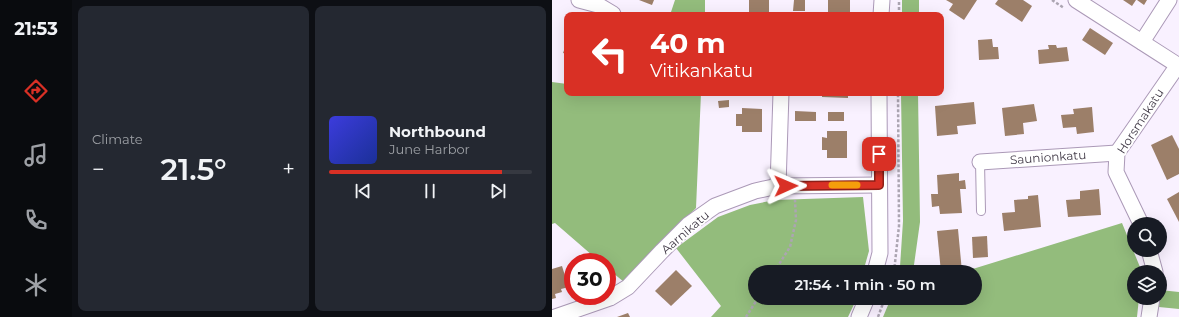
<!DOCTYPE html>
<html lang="en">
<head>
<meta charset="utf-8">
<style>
	:root { --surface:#171b24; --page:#242831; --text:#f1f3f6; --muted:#9ea1a6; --line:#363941; --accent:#d93025 }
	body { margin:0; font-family:Montserrat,sans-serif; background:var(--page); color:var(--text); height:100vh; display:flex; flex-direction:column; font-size:15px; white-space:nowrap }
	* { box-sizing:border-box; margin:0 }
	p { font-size:13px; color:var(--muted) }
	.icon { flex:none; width:22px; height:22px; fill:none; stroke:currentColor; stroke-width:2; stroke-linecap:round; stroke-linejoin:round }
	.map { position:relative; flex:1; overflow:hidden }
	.drawer { display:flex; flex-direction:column; gap:6px; padding:6px; background:#0d0f14; width:480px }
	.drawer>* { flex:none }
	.banner { position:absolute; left:12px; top:12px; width:380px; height:84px; border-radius:8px; box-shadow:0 4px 16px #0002; background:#d93025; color:#fff; overflow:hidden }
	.fabs { position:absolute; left:575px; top:217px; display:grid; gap:8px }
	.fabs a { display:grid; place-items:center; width:40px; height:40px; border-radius:50%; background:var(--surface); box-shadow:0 4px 16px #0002; font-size:20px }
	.speed { position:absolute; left:12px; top:253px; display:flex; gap:8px; font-size:20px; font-weight:700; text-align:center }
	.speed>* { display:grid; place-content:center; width:52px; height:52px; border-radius:50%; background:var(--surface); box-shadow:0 4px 16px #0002; line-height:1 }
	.speed .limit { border:6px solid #d22; background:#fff; color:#111 }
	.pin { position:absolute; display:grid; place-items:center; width:34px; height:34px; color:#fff; margin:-17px; border-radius:8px; box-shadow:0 2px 6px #0006 }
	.me { position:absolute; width:44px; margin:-22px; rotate:89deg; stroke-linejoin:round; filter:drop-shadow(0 0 3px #0008) }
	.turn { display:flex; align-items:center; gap:14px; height:84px; padding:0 20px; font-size:18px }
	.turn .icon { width:52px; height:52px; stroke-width:2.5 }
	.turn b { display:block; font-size:28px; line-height:34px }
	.big { font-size:30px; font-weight:600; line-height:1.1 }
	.drawer .card { flex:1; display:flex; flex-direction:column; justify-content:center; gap:6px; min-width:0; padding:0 14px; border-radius:8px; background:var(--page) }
	.song { display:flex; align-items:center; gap:12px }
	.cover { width:48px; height:48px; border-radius:6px; background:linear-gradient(135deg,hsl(240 70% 55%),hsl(230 70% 35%)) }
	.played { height:4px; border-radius:2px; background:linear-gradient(90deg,var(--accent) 85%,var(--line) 85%) }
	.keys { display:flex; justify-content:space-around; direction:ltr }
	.heat { display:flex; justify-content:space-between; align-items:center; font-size:22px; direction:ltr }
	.drawer .tiles { flex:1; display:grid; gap:6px; grid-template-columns:repeat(2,1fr) }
	.trip { position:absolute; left:196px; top:265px; width:234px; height:40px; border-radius:20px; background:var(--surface); box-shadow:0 4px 16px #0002; font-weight:600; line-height:40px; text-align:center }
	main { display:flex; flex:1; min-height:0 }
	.dock { display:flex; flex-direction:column; width:72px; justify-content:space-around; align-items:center; background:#090b0e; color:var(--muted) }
	.dock .icon { width:28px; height:28px }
	.dock .selected { color:var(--accent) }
	.dock b { font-size:18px; color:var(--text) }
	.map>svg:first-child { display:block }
	.forest { fill:#93bc7c }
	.building { fill:#9c7f69 }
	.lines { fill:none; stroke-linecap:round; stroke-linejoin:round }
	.service-casing { stroke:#ab99b7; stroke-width:10 }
	.minor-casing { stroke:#ab99b7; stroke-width:17 }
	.path { stroke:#aca5b2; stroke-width:2.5; stroke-dasharray:3 2; stroke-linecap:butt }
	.service { stroke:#fff; stroke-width:8 }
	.minor { stroke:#fff; stroke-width:15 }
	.route-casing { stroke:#8d1f18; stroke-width:10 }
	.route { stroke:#d93025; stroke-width:7 }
	.slow { stroke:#f59e0b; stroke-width:7 }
	.labels { text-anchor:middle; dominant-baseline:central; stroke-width:4; stroke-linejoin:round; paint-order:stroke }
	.street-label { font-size:12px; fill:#403946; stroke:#fff }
</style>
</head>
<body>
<main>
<nav class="dock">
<b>21:53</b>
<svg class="icon selected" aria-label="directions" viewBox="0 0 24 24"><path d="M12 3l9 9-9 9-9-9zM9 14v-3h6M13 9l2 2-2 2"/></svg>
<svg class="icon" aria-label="music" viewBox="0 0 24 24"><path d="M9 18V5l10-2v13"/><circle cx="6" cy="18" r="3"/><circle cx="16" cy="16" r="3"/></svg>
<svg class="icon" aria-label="phone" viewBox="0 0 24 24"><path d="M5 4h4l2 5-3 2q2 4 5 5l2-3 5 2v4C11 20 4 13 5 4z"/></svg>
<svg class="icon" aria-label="climate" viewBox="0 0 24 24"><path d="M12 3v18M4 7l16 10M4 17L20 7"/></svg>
</nav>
<section class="drawer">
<div class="tiles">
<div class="card"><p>Climate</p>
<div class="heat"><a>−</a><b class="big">21.5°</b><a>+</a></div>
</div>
<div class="card">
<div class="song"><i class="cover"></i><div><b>Northbound</b><p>June Harbor</p></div></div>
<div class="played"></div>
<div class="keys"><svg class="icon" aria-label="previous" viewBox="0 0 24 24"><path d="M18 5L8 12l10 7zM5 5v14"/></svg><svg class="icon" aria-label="pause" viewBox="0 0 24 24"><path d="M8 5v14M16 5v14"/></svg><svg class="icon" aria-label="next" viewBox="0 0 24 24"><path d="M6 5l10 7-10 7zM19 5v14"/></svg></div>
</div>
</div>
</section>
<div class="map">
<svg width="627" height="317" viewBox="0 0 627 317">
	<rect width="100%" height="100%" fill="#f9f1ff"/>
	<g class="forest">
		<path d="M123,0H153V15H118Z"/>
		<rect x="350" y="0" width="17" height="15"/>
		<path d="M0,82L15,84V93H149L144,208L72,282L55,268V262H48L3,223L0,224Z"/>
		<path d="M349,93H366L368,222L361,272H346L348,267L351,221Z"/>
		<path d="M311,197L317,251L311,272H203V298H305L296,317H159L169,306L124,248L166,217L198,205L223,200Z"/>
		<path d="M570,223L590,272H582V298H587L585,317H331L339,298H423V272H411Z"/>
		<path d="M608,290L627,292V309L607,307Z"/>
	</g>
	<g class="building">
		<path d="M87,0H102L100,5Z"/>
		<rect x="197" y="0" width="20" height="13"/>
		<path d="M242,0H253V11H241Z"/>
		<rect x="276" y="0" width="22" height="15"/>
		<path d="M394,0H425L412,20L397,10L401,4Z"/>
		<path d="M446,0H471L480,6L470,22L443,4Z"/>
		<path d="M571,0H584L580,6Z"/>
		<path d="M585,0H595L592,5Z"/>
		<path d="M538,28L561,43L553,55L530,40Z"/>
		<path d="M440,39L441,47H446L447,59L427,60L426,40Z"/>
		<path d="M15,42V54L11,53Z"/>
		<path d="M496,45H504L505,48L515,47L517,61L487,64L486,50L497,49Z"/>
		<rect x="242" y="93" width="12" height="2"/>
		<path d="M270,93H296V98L270,97Z"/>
		<path d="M177,100V107L167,108L166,101Z"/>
		<path d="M422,102L424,124L405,126L406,134L385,136L383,106Z"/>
		<path d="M482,104L485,121L471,123L472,134L453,136L450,108Z"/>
		<path d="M540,107L542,132L525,134L524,127L511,128L509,115L522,114L521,109Z"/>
		<path d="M190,108L210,109V132H190V126H184V114H190Z"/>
		<path d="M243,111L264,112V121H243Z"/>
		<rect x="276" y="112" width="16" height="9"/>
		<path d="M275,131H295V158H275V150H270V137L275,138Z"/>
		<path d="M620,135L627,149V174L615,180L599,145Z"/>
		<path d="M407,173V181L413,180L414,189H408L410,213L388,214L387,206L380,207L379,194H386L385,175Z"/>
		<path d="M547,189L549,215L516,217L514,200L528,199V191Z"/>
		<path d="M627,192V222L615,199Z"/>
		<path d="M486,195L489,227L452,231L450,213L463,212L462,200L476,199V196Z"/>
		<path d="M406,229L410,272H389L385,231Z"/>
		<path d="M435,236L436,257L421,258L420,237Z"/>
		<path d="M10,266L14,279L21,277V286L9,289L10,292L3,294L4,298L0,299V269Z"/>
		<path d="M124,270L140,286L119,306L103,291Z"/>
		<path d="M76,313L78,317H65Z"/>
	</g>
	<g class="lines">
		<g class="service-casing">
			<path id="service" d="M428,162L429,211"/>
		</g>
		<g class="minor-casing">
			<g id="minor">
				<path d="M27,0L46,5L61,14"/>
				<path d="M524,0L627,66"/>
				<path d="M329,15L330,0"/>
				<path d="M590,42L617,0"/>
				<path d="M428,162L565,153"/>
				<path d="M226,186L229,93"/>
				<path d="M589,224L564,172L565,153L626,65"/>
				<path d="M597,250L603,272"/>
				<path d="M323,272L328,253L327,93"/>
				<path d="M3,317L58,298L76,287L110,251L136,225L163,206L203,191L226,186L327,185"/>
				<path d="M307,317L315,298"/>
				<path d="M597,317L600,298"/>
			</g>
		</g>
		<g class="path">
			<path d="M500,0L512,8"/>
			<path d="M347,15V0"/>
			<path d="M222,272L238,247L244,220L243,200"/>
			<path d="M342,272L347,226L346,93"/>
			<path d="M194,317L206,298"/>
			<path d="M326,317L333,298"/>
		</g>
		<use href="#service" class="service"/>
		<use href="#minor" class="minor"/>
	</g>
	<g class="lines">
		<g class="route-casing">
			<path id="route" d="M234,186L327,185V154"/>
		</g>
		<use href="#route" class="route"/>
		<path class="slow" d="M280,185H305"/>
	</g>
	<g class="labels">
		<g class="street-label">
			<text transform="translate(588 121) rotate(-57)">Horsmakatu</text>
			<text transform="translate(496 157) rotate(-4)">Saunionkatu</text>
			<text transform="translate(133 232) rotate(-41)">Aarnikatu</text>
		</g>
	</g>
</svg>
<div class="fabs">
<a><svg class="icon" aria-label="search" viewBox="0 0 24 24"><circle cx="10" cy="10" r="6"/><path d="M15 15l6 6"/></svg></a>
<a><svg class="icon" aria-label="layers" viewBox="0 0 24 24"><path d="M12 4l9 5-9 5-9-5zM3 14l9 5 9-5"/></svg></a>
</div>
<div class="speed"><div class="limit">30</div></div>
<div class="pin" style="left:327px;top:154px;background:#d93025"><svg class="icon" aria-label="arrive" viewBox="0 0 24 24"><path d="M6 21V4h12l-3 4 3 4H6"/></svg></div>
<svg class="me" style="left:234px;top:186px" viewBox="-20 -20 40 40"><path d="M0-17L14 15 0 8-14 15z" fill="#d93025" stroke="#fff" stroke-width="4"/></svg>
<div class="trip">21:54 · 1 min · 50 m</div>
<div class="banner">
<div class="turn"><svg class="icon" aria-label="left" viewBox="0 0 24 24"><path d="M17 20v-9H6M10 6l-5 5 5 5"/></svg><div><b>40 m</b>Vitikankatu</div></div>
</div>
</div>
</main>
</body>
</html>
